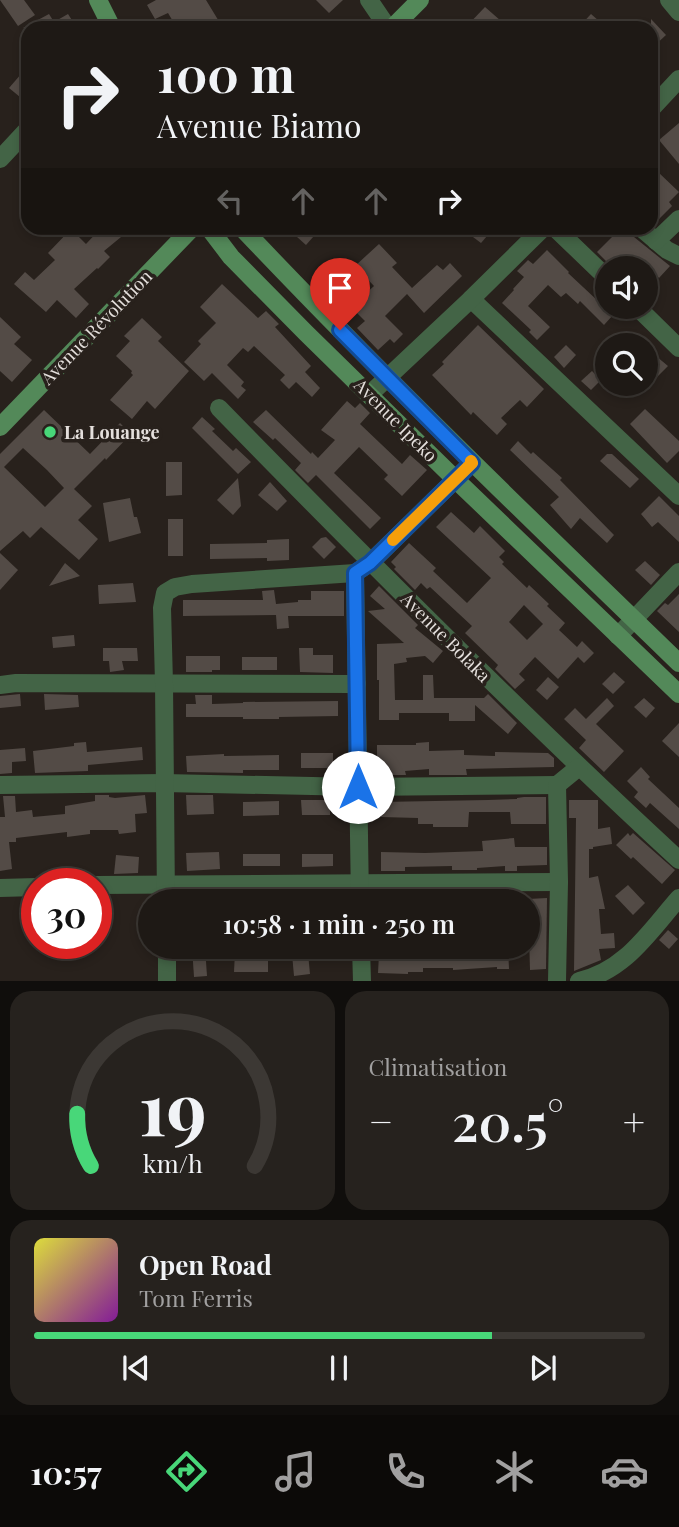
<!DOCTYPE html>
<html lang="fr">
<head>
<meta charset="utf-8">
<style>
	:root { --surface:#1e1915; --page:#26221e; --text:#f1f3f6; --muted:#a1a0a0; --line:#3c3834; --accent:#48d779 }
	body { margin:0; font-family:"Playfair Display",serif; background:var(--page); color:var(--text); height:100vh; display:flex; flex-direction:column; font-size:26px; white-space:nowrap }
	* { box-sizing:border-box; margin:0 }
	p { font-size:23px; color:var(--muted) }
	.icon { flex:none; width:38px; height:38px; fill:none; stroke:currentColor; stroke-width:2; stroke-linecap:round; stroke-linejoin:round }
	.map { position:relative; height:981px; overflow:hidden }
	.details { display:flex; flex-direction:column; gap:10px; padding:10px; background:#100e0c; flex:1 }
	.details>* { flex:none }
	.guide { position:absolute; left:21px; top:21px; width:637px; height:214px; border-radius:21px; box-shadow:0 4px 10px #0003,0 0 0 2px var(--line); background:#1e1915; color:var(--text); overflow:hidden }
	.controls { position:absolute; left:595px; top:256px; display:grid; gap:14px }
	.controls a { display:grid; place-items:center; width:63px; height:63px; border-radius:50%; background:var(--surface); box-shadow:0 4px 10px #0003,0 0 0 2px var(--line); font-size:35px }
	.speed { position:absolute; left:21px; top:868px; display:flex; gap:14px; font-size:35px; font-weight:700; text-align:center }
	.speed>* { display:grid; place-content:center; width:91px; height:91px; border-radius:50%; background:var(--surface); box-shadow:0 4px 10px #0003,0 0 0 2px var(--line); line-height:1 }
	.speed .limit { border:10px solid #d22; background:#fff; color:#111 }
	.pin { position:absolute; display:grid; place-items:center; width:60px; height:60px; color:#fff; margin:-72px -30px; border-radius:50% 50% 50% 0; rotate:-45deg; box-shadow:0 0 7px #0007 }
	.pin .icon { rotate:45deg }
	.me { position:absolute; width:77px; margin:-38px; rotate:0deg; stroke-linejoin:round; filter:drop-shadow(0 0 5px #0008) }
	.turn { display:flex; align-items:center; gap:24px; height:147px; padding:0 21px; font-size:32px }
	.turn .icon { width:91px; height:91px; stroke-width:2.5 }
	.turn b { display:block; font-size:49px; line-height:60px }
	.lanes { display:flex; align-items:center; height:66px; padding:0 21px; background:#0003; justify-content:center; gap:35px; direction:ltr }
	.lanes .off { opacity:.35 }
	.big { font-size:52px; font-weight:600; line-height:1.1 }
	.details .tile { flex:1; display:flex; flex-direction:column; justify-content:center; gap:10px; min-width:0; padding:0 24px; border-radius:21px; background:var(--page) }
	.details .dial { align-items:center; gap:0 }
	.dial svg { height:182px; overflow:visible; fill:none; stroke:var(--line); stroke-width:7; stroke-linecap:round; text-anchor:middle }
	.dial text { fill:var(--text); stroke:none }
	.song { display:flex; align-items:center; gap:21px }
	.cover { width:84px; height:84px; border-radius:10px; background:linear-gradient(135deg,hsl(60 70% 55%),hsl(290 70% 35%)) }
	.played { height:7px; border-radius:4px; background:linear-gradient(90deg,var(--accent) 75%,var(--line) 75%) }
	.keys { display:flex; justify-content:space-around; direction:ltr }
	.heat { display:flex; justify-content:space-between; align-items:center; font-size:38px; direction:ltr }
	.details .tiles { flex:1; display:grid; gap:10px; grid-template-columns:1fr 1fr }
	.tile:last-child { grid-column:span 2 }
	.trip { position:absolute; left:138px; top:889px; width:402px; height:70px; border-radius:35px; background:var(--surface); box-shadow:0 4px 10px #0003,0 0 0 2px var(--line); font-weight:600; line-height:70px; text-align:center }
	.menu { display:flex; height:112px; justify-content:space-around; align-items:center; background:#0c0a08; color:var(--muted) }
	.menu .icon { width:49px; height:49px }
	.menu .active { color:var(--accent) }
	.menu b { font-size:32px; color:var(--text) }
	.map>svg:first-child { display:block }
	.building { fill:#534b46; fill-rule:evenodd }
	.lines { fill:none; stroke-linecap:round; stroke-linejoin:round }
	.street { stroke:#436446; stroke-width:18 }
	.secondary { stroke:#538959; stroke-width:18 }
	.route-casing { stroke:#114b97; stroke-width:18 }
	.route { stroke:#1a73e8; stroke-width:12 }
	.slow { stroke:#f59e0b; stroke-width:12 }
	.poi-dot { fill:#48d779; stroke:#28211c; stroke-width:2.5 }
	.labels { text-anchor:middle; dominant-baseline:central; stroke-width:7; stroke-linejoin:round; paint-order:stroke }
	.street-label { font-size:18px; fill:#e4dfdc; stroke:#28211c }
	.poi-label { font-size:18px; font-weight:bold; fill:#e4dfdc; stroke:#28211c; text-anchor:start }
</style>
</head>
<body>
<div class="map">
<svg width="679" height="981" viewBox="0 0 679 981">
	<rect width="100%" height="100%" fill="#28211c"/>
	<g class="building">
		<path d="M0,0H24L35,15L18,26Z"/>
		<path d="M156,0H206L223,28H177L168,13L155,19L147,5Z"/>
		<path d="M316,0H343L329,13Z"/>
		<path d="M485,7L509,28H465Z"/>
		<path d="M49,14L54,22L68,14L77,28H23Z"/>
		<path d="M591,14L607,28H578Z"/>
		<path d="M651,19L666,35L651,49Z"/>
		<path d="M28,66V88L20,97L9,88Z"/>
		<path d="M679,123V164L659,140Z"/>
		<path d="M651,169L657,174L658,172L679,192L669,202L672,206L659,219L651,211Z"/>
		<path d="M101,228H132L104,251L110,257L98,269L97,268L74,289L89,304L76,318L57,300L46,312L14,284L25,272L34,280L55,260L48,253L71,229L86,244Z"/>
		<path d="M287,228H321L306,245Z"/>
		<path d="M461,228H494L481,243Z"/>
		<path d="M608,228H629L634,237L670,266L659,278L641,259L632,268H613L597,252L615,234Z"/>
		<path d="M379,244L397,263L392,267L412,288L437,265L443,270L450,263L462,276L424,313L407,294L385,316L403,334L394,343L390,339L378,350L357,328L365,321L351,307L374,286L355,266Z"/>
		<path d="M547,250L569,272L568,273L613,315L604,325L580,301L578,304L566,293L561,297L548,285L528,306L550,327L537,340L529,332L531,330L502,303L514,290L513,289L524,277L517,271L528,260L533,264Z"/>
		<path d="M222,284L258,318L266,311L279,324L275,327L311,366L305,372L320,388L312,397L296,382L289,389L280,380L285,375L254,346L248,352L243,348L227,365L244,382L241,386L246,390L238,399L212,373L204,381L184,362L201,344L198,341L216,323L200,307Z"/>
		<path d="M0,317L21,337L14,344L32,360L12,382L0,371Z"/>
		<path d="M142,318L162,337L158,341L189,371L155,409L147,401L132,419L110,400L133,375L131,373L132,371L116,356L130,341L124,336Z"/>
		<path d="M478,325L544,389L527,407L520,400L501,418L507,424L497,435L473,412L471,415L432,375L444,364L442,362Z"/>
		<path d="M566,345L576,355L564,368L554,357Z"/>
		<path d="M656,356L668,366L655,379L653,377L646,384V367Z"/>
		<path d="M592,371L601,380L591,390L581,381Z"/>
		<path d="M347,401L355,408L360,403L370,413L360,424L402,464L410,455L427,470L402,496L384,479L388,475L359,447L334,473L381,518L370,529L316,475L308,483L295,470L301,463L275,438L273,440L253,422L266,410L311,454L312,452L318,458L335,440L321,430Z"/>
		<path d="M645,409L679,441V451L667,463L630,424Z"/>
		<path d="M44,410L90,454L120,423L131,434L106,460L105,458L74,489L92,506L78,520L98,539L79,560L41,527L30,538L23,531L0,551V454ZM23,448L47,470L64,488L45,507L4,467Z"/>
		<path d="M202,417L215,429L212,431L233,451L236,448L251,462L238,474L192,428Z"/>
		<path d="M518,441L531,454L533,452L562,478L560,480L614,535L607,543L580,518L571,529L550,505L559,497L510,450Z"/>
		<path d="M607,454H612L639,479L630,488L600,461Z"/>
		<path d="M166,462H182V495L166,496Z"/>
		<path d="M238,478L241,506L233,515L217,500Z"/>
		<path d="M270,482L287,501L277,511L258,495Z"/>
		<path d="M659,496L679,516V542L658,522L652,527L641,514Z"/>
		<path d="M130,498L134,517H137L141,533L109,542L103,503Z"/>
		<path d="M451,512L474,533L480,526L505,551L499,557L504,562L502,564L527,588L529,585L549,604L547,606L565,623L559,630L577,647L582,641L594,653L584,663L578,657L558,679L535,657L519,674L525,680L515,689L495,669L498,665L465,633L472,626L430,587L427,589L421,583L415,590L394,569L396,567L391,562L409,543L436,568L433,571L467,603L491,578L436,527ZM524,605L543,624L527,640L509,622Z"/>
		<rect x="168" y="519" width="15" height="37"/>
		<path d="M326,537L336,547L324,559L312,547L321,538Z"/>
		<path d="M289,539V560L267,561V558L210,559V544L267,543V540Z"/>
		<path d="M0,553L18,570L0,590Z"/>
		<path d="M645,561L660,575L651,585L635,570Z"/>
		<path d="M65,563L80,576L49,586Z"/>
		<path d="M133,583L136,602L99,604L98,585Z"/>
		<path d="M379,586L418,625L415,628L443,651L433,663L425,656L406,658L407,662L394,664L395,700H423V675H433L434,698H484L488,694L517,723L508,734L475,705V721H449V713H399V720H379V680H377V644L404,643L368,611L385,609L370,596Z"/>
		<path d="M274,590L276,604L298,602V600H311V591H344V616H288L289,628L277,629L276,615L183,616V600H263L262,591Z"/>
		<path d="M679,594V632L657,611L665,603L668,605Z"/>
		<path d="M74,635L75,646L53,648L52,637Z"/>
		<path d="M103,648H137L138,661H122L124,670L110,672L109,661H103Z"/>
		<path d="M299,648H313V655H333V673L300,672Z"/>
		<path d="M186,656H220V670H212V672H186Z"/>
		<rect x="242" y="657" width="35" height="13"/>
		<path d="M614,672L625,682L613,694L602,684Z"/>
		<path d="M548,677L559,687L547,700L536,690Z"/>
		<path d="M20,694L21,706L0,708V696Z"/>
		<path d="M44,694L78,695L79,707L45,710Z"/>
		<path d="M195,695H212V704L243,703V702L338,701V716L279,717V719H243V717H186V704H196Z"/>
		<path d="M607,698L614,706L596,724L624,751L604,772L579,748L586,740L564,719L575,708L586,719Z"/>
		<path d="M644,698L655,708L646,718L634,707Z"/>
		<path d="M679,723V757L662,741Z"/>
		<path d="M86,742L87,752L142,747L143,760L88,765V771L35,773L33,751L74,746V743Z"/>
		<path d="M429,742V751L464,750V755L495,756V752L548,753L554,758V767L466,769L467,775H429V769L405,771L406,775H379L377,768V745H416V743Z"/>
		<path d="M25,748L26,761L12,762V773L0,774V750Z"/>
		<rect x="301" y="753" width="32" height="15"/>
		<path d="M224,754V756L279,755V770H243V773L187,772L186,756Z"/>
		<path d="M641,767L650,777L648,779L679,808V829L650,803L646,808L634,797L638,792L627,781Z"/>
		<path d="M95,795H109V797L115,798L145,795L147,813L135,814L136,832L119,834L118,830H90V834L67,837V832L16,838V842H9L12,869L0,871V817H5L3,796H15L16,812L32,810L33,817L65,814V806L95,801Z"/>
		<path d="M186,795H213L214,814L187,815Z"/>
		<path d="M524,797H546V824H511L510,812H469L468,827H433V824H418V818L381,817V802L488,800L517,799V798Z"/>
		<path d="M301,800H330V815H302Z"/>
		<path d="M569,800H598V829L610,827L612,844L593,847V849H589V878L598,876L605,909H599L601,934L614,933L615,948L599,949L601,960L574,971L576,818H569Z"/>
		<path d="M279,801V815L243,816V802Z"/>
		<path d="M628,833L630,836L633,833L675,870L662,884L633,857L631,859L616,845Z"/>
		<path d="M514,838L515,847H547V865L517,866V871H505V866L477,868V870H452V866L405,867V871H381V852L425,853L483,851L482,841Z"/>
		<path d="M219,852L220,869L187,871L186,853Z"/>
		<rect x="243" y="854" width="37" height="12"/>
		<path d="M302,854H333V866L302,867Z"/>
		<path d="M116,855L139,857L138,873L114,874Z"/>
		<path d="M628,885L645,903L633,915L615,896Z"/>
		<path d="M547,898L546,969L530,970L528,899Z"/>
		<path d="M668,930L678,939L669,949L659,940Z"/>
		<path d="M192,947H205L207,976L194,977Z"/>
		<path d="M310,947H350V956L310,959Z"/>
		<path d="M391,947H403V956H429L428,947H508L509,969H497V967L453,970V968H423V972H408V974L378,973L379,954L391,955Z"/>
		<path d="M235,952H268V972H234Z"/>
		<path d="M308,953L310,974L294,976L292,954Z"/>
	</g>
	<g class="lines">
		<g class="street">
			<path d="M369,0L388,28"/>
			<path d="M669,0L679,12"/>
			<path d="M651,109L679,79"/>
			<path d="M0,159L28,129"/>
			<path d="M555,228L607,278"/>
			<path d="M641,228L667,250L679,256"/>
			<path d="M656,241L679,219"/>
			<path d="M471,299L679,496"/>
			<path d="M636,306L679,348"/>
			<path d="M370,394L471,299L543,228"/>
			<path d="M219,408C369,562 521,714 679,860"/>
			<path d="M618,636L679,572"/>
			<path d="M0,685L16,683L357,684"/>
			<path d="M0,785L164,783L358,787L557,785"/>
			<path d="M96,885L559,882"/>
			<path d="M0,888L37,887"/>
			<path d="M166,901L164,683L162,608L165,593L175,587L192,584L355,573"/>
			<path d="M360,901L355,573L370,563L472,463"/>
			<path d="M167,947V981"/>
			<path d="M361,947L362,981"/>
			<path d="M557,981L559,882L557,785L579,767"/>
			<path d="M579,981C625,971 649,932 679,898"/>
		</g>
		<g class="secondary">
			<path d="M98,0L112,28"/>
			<path d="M392,28L420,0"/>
			<path d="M209,228L231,257L306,333L455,479L679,694"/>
			<path d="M242,228C383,377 531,520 679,663"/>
			<path d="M0,427L192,228"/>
		</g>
	</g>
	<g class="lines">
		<g class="route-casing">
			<path id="route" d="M340,330L472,463L370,563L355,573L358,787"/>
		</g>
		<use href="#route" class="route"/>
		<path class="slow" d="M393,540L472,463L471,461"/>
	</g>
	<circle class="poi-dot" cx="50" cy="432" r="7"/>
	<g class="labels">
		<g class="street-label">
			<text transform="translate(96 327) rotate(-46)">Avenue Révolution</text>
			<text transform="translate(396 420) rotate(45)">Avenue Ipeko</text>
			<text transform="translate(446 637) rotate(45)">Avenue Bolaka</text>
		</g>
		<g class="poi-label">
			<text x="64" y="432">La Louange</text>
		</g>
	</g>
</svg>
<div class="controls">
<a><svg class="icon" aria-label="sound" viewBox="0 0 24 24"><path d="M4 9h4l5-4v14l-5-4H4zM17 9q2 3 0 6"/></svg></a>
<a><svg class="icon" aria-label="search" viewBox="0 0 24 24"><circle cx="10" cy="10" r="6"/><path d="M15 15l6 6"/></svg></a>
</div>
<div class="speed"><div class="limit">30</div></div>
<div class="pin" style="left:340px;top:330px;background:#d93025"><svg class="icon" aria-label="arrive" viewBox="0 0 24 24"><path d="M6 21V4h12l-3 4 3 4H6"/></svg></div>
<svg class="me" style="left:358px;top:787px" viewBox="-20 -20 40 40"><circle r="19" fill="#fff"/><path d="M0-13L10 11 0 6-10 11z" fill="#1a73e8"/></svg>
<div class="trip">10:58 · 1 min · 250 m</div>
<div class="guide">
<div class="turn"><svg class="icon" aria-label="right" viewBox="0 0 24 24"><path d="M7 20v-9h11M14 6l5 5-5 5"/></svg><div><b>100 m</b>Avenue Biamo</div></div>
<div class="lanes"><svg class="icon off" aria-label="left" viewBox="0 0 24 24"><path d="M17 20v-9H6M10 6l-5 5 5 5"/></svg><svg class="icon off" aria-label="ahead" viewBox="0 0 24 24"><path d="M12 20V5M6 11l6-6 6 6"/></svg><svg class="icon off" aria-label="ahead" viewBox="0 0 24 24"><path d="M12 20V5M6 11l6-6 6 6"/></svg><svg class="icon" aria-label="right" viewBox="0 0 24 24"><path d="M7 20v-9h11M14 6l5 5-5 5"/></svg></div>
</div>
</div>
<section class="details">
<div class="tiles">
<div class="tile dial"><svg viewBox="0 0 100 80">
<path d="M14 69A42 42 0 1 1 86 69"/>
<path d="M14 69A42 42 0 0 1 8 46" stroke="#48d779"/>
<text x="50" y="56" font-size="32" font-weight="700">19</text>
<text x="50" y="72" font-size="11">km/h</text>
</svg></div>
<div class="tile"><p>Climatisation</p>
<div class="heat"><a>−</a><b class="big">20.5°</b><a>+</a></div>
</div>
<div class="tile">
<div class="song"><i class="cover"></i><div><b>Open Road</b><p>Tom Ferris</p></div></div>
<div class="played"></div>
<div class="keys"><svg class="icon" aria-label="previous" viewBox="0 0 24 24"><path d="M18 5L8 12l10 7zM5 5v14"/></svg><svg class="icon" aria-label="pause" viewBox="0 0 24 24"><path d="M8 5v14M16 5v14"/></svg><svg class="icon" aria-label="next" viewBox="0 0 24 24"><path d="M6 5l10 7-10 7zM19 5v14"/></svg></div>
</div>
</div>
</section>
<nav class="menu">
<b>10:57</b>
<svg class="icon active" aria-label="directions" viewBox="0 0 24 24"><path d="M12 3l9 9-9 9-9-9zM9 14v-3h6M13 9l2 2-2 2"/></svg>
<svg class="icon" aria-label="music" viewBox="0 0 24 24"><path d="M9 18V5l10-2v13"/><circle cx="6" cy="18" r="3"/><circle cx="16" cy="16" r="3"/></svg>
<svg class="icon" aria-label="phone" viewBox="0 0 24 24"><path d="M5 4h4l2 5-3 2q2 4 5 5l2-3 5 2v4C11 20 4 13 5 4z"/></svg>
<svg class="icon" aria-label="climate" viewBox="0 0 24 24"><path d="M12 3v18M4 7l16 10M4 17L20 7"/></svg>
<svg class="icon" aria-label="car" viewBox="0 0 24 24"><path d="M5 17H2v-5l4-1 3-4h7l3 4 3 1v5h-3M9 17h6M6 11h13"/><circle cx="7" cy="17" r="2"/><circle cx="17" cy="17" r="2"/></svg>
</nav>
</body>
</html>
